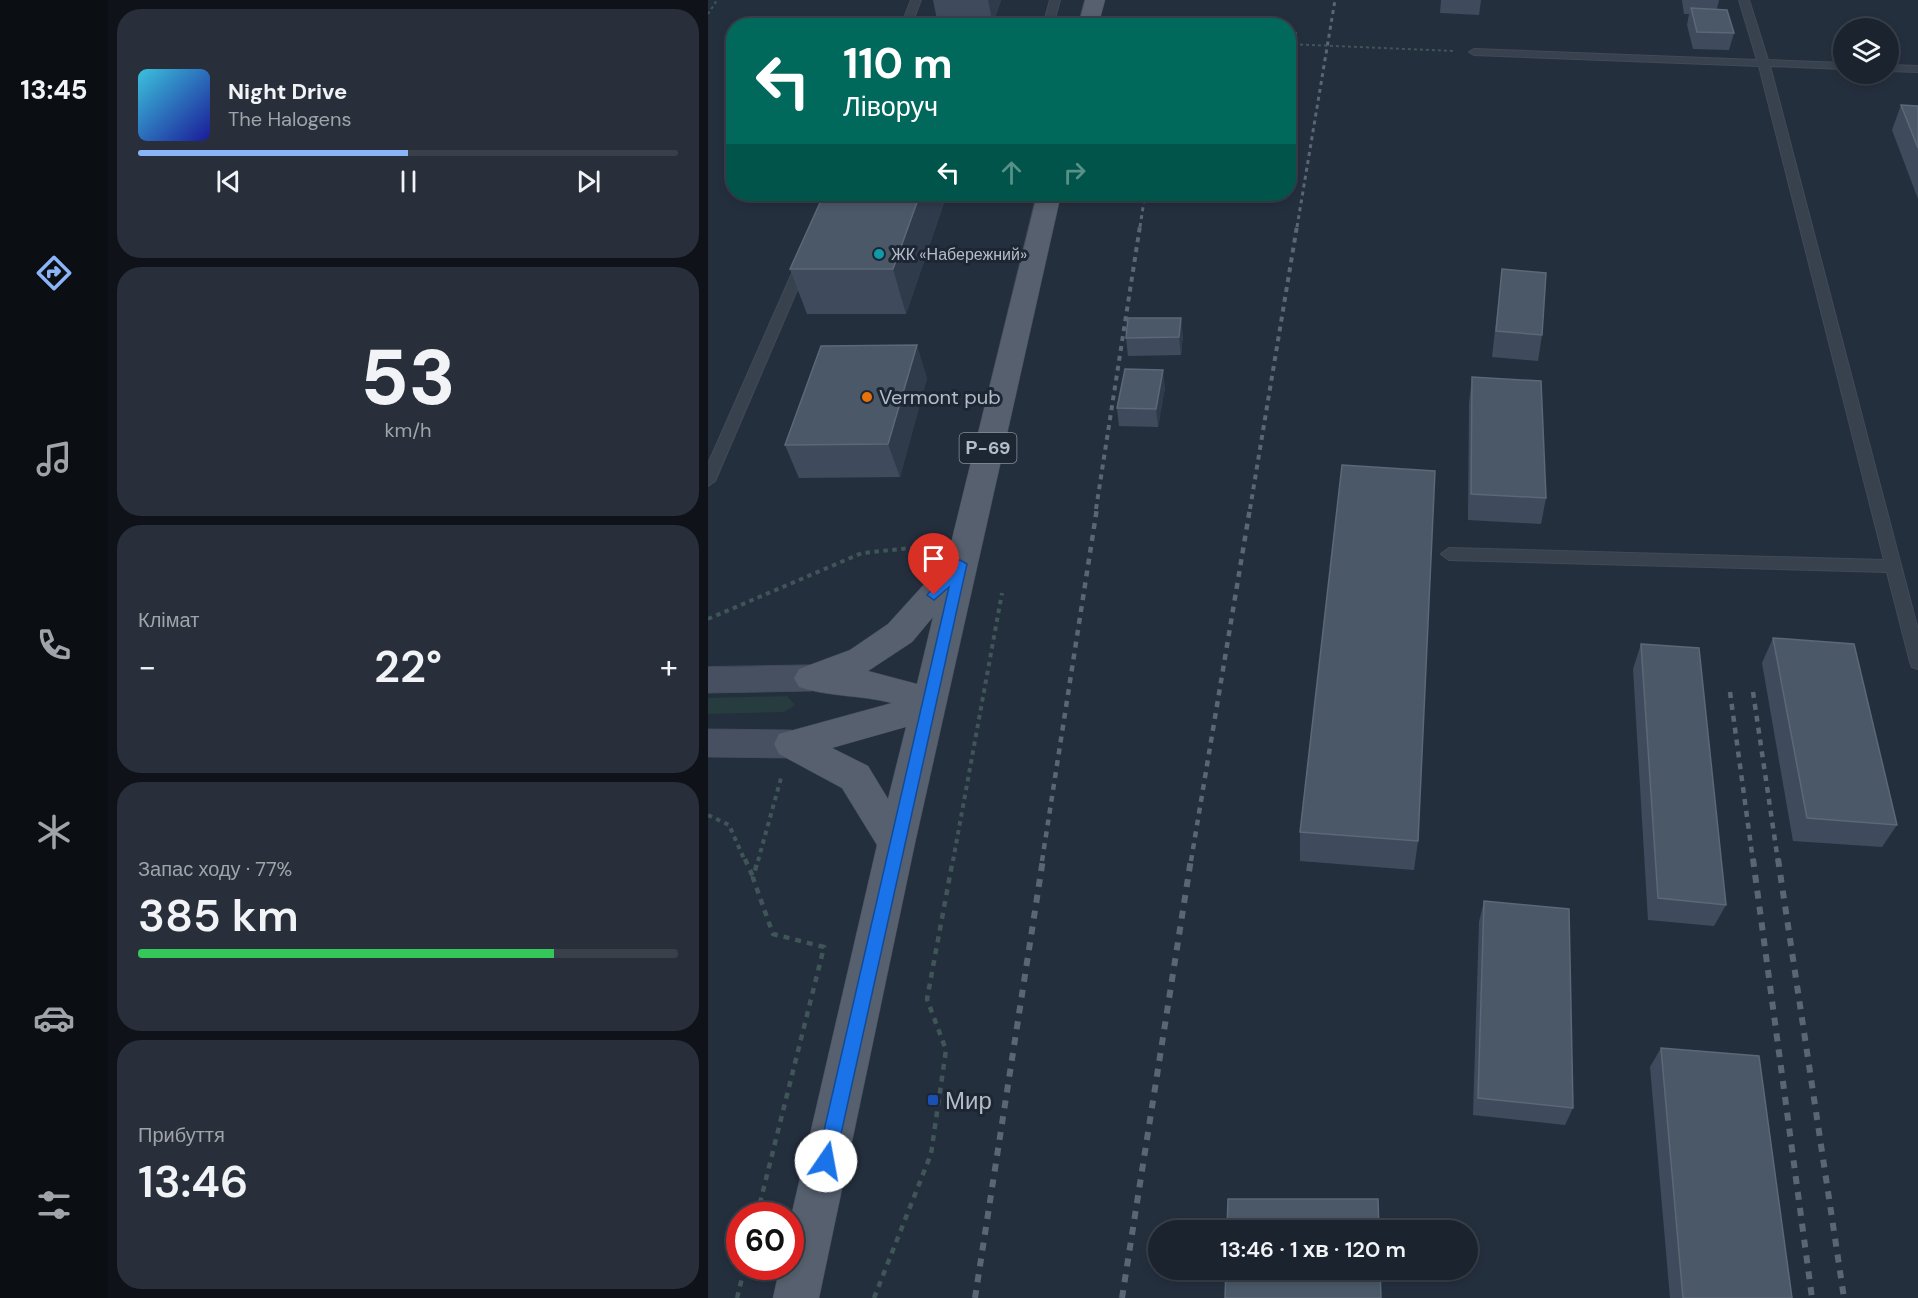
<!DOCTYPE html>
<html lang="uk">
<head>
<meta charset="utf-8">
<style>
	:root { --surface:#1b232e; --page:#282f3a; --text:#f1f3f6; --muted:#a0a4aa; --line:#39404a; --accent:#8ab4f8 }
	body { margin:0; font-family:"DM Sans",sans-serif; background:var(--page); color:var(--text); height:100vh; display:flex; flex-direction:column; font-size:22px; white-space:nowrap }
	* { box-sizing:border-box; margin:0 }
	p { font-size:20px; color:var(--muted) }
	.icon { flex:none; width:33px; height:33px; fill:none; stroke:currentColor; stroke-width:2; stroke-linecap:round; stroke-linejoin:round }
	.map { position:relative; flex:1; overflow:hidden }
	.sheet { display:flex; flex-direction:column; gap:9px; padding:9px; background:#0f1319; width:600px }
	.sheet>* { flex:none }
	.top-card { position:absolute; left:18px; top:18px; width:570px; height:183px; border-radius:24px; box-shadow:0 3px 9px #0003,0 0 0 2px var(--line); background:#00695c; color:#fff; overflow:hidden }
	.tools { position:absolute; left:1125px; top:18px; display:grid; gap:12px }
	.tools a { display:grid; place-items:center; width:66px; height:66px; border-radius:50%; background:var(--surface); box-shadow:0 3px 9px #0003,0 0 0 2px var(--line); font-size:30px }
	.speed { position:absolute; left:18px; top:1202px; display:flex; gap:12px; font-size:30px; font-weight:700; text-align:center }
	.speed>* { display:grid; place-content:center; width:78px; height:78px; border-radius:50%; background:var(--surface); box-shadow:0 3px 9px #0003,0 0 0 2px var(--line); line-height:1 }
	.speed .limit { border:9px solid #d22; background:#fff; color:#111 }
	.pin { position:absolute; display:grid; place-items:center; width:51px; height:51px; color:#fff; margin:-62px -26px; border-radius:50% 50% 50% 0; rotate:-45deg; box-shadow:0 0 6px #0007 }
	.pin .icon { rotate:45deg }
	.me { position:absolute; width:66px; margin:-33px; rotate:12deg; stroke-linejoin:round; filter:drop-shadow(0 0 4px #0008) }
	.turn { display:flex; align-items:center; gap:21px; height:126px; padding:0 18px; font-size:27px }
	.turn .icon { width:78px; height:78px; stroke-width:2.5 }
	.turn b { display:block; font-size:42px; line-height:51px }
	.lanes { display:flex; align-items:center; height:57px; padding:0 18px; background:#0003; justify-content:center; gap:30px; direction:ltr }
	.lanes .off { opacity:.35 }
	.big { font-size:45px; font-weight:600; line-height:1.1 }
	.sheet .card { flex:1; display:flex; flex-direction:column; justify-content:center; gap:9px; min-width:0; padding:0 21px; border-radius:24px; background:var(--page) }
	.sheet .dial { align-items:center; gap:0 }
	.dial b { font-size:78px; line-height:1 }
	.song { display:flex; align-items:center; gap:18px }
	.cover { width:72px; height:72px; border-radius:9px; background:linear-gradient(135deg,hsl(190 70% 55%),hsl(240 70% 35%)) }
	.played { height:6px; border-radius:3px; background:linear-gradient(90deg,var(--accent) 50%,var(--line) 50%) }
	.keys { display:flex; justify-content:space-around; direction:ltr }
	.heat { display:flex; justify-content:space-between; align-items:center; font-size:33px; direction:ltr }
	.charge { height:9px; border-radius:4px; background:linear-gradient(90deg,#34c759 77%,var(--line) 0) }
	.trip { position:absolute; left:440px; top:1220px; width:330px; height:60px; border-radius:30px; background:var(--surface); box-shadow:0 3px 9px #0003,0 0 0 2px var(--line); font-weight:600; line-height:60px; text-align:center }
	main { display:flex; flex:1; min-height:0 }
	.tabs { display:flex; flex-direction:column; width:108px; justify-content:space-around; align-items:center; background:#0b0e12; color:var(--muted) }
	.tabs .icon { width:42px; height:42px }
	.tabs .on { color:var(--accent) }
	.tabs b { font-size:27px; color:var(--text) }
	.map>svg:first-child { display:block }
	.green { fill:#263c3f }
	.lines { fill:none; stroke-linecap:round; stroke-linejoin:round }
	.lane-casing { stroke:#414a57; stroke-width:2 }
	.secondary-casing { stroke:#414a57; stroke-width:1 }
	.primary-casing { stroke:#414a57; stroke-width:1 }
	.path-far2 { stroke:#3f5557; stroke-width:2; stroke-dasharray:3 3; stroke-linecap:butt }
	.path-far1 { stroke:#3f5557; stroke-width:4; stroke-dasharray:4.5 4.5; stroke-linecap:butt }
	.path { stroke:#3f5557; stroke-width:4.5; stroke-dasharray:6 6; stroke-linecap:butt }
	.lane { fill:#38414e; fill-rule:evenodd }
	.secondary { fill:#465061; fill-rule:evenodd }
	.primary { fill:#56606e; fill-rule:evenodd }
	.rail-far3 { stroke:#5a6575; stroke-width:3; stroke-dasharray:4 4; stroke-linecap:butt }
	.rail-far2 { stroke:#5a6575; stroke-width:4; stroke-dasharray:5 5; stroke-linecap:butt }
	.rail-far1 { stroke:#5a6575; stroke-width:4.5; stroke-dasharray:6 6; stroke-linecap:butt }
	.rail { stroke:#5a6575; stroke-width:6; stroke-dasharray:8 8; stroke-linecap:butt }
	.wall { fill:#3f4b5c }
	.shaded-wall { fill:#2f3b4b }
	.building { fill:#4b5868; stroke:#5c6777; stroke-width:1.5 }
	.route { fill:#1a73e8; stroke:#114b97; stroke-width:1.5 }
	.culture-dot { fill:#0f9aa8; stroke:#1d2633; stroke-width:2 }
	.food-dot { fill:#e8710a; stroke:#1d2633; stroke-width:2 }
	.transit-dot { fill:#1a4fb4; stroke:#1d2633; stroke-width:2 }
	.labels { text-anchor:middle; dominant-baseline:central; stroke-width:6; stroke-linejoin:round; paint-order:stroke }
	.far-poi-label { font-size:16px; fill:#b4bcc9; stroke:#1d2633; text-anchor:start }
	.shield { fill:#1d2633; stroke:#878f9c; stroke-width:1.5 }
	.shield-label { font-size:18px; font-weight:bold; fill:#b4bcc9 }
	.poi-label { font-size:20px; fill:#b4bcc9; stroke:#1d2633; text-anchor:start }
	.near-poi-label { font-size:24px; fill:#b4bcc9; stroke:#1d2633; text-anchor:start }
</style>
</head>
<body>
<main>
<nav class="tabs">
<b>13:45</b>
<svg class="icon on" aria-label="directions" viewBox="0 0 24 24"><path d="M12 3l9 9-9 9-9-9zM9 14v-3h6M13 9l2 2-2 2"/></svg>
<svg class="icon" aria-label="music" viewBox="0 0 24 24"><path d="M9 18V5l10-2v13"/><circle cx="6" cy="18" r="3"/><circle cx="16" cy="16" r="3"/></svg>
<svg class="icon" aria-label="phone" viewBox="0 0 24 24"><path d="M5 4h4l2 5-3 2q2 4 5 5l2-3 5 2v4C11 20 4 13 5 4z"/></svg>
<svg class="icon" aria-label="climate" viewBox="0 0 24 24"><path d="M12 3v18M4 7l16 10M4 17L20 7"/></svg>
<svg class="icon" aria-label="car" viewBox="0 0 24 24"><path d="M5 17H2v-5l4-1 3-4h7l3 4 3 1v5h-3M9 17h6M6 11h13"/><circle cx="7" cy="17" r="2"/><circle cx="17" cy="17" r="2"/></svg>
<svg class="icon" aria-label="filters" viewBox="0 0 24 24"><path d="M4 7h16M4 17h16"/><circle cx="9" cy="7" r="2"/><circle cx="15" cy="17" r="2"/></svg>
</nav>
<section class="sheet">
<div class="card">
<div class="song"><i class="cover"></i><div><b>Night Drive</b><p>The Halogens</p></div></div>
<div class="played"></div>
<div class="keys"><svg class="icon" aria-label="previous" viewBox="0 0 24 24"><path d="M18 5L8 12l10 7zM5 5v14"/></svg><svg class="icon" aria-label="pause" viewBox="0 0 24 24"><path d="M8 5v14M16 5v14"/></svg><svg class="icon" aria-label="next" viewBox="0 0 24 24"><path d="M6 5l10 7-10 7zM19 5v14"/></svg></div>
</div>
<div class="card dial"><b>53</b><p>km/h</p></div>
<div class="card"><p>Клімат</p>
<div class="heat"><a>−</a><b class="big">22°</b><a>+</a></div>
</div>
<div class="card"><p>Запас ходу · 77%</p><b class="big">385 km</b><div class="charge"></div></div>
<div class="card"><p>Прибуття</p><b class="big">13:46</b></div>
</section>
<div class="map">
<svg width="1210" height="1298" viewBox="0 0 1210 1298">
	<rect width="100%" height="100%" fill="#242f3e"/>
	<path class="green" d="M79,696L87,705L76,712L0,714V698Z"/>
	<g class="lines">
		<g class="lane-casing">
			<g id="lane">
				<path d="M203,0H213L203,26H193Z"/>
				<path d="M342,0H352L345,26H335Z"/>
				<path d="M1031,0H1041L1060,60L1136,63V69L1062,66L1210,630V669L1204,667L1202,662L1179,572L741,560L733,554L741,548L1176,560L1051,66L766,55L761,52L766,49L1049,60Z"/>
				<path d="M1180,65L1210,66V72L1180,71Z"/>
				<path d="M95,258L101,262L7,481L0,486V464L89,262Z"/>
			</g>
		</g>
		<g class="secondary-casing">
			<g id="secondary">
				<path d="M103,665L115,669L120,678L115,687L103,691L0,693V667Z"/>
				<path d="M0,729L83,730L95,734L100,744L95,754L83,758L0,757Z"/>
			</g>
		</g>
		<g class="primary-casing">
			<g id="primary">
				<path d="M377,0H397L390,26H370Z"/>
				<path d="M329,194H353L207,843L111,1298H65L72,1266H82V1221L169,845L134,788L71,754L66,744L71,734L184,703C154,695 120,697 91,687L86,678L91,669L142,650L180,624L239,559ZM225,617L209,684L160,671L204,642ZM198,727L180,799L160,766L124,748Z"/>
			</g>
		</g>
		<g class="path-far2">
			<path d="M0,14L9,0"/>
			<path d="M580,44L745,51"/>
		</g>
		<g class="path-far1">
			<path d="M0,619L154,553L223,546"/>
			<path d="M0,815L21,825L37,861"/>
			<path d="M50,861L73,778"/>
			<path d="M245,861L294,593"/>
		</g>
		<g class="path">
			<path d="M37,859L45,877"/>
			<path d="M49,1215L116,947L65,934L45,878L50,859"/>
			<path d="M29,1298L37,1266"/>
			<path d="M166,1298L223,1154L238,1050L219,999L245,859"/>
		</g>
		<use href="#lane" class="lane"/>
		<use href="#secondary" class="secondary"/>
		<use href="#primary" class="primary"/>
		<g class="rail-far3">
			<path d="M432,227L437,194"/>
			<path d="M589,227L627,0"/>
		</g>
		<g class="rail-far2">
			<path d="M388,509L432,226"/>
			<path d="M542,509L589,226"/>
		</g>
		<g class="rail-far1">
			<path d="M1022,692L1045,861"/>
			<path d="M1045,692L1070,861"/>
			<path d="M334,861L389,508"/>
			<path d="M483,861L542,508"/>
		</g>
		<g class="rail">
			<path d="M1045,859L1104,1298"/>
			<path d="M1070,859L1136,1298"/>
			<path d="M267,1298L335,859"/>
			<path d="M414,1298L483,859"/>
		</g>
	</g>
	<g class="wall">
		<path d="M225,0H293L285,24H230Z"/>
		<path d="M733,0H773L771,15L732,13Z"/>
		<path d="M974,0H1011L1009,9L1026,33L1021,50L985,49L979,25L981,14H976Z"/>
		<path d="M580,33L588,57L583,87H580Z"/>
		<path d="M1193,105L1210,106V199L1184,130Z"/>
		<path d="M239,194L198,314H99L82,269Z"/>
		<path d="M794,269L834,335L830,361L784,357Z"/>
		<path d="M475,335L473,355L420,356L418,338Z"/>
		<path d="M764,377L838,498L833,524L760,520L761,403Z"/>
		<path d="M219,378L192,477L91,478L77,445Z"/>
		<path d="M457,387L450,427L411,426L409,408Z"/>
		<path d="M1065,638L1189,825L1174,847L1085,841L1054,663Z"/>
		<path d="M933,644L1018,905L1006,926L940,920L925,669Z"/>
		<path d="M592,832L710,841L706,870L592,861Z"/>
		<path d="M776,901L865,1108L857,1125L765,1115L771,922Z"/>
		<path d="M953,1048L1084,1298H962L942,1067Z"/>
	</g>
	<g class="shaded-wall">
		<path d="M280,0H293L285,24Z"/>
		<path d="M588,33V57L583,87V63Z"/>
		<path d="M212,194H239L198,314L185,269Z"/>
		<path d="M473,318L475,335L473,355L471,337Z"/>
		<path d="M209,345L219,378L192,477L180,444Z"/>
		<path d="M455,370L457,387L450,427L448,409Z"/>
	</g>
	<g class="building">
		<path d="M983,8L1019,10L1026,33L989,32Z"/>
		<path d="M580,33H588L583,63H580Z"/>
		<path d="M1193,105L1210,106V148Z"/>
		<path d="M116,194H212L185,269H82Z"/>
		<path d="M794,269L838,273L834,335L788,331Z"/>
		<path d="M420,318H473L471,337L418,338Z"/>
		<path d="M209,345L180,444L77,445L113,346Z"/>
		<path d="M417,369L455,370L448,409L409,408Z"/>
		<path d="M764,377L833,381L838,498L763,494Z"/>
		<path d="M634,465L727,471L710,841L592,832Z"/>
		<path d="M1065,638L1146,644L1189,825L1099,818Z"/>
		<path d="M933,644L991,648L1018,905L950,898Z"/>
		<path d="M776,901L861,909L865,1108L770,1098Z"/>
		<path d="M953,1048L1051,1056L1084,1298H975Z"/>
		<path d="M520,1199H670L671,1230H519Z"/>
		<path d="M518,1269H672L673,1298H517Z"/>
	</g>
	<path class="route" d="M252,560L259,564L127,1161L124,1168L118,1171L111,1168L109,1161L241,587L226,600L219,595L248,561Z"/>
	<circle class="culture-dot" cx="171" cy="254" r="6"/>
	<circle class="food-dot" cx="159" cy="397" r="6"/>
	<rect class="transit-dot" x="219" y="1094" width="12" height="12" rx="3"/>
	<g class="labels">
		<g class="far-poi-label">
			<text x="183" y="254">ЖК «Набережний»</text>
		</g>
		<rect class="shield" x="251.5" y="433" width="57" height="30" rx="4.5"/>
		<g class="shield-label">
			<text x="280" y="448">Р-69</text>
		</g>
		<g class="poi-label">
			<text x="171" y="397">Vermont pub</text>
		</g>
		<g class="near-poi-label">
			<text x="237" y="1100">Мир</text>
		</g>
	</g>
</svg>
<div class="tools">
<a><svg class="icon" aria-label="layers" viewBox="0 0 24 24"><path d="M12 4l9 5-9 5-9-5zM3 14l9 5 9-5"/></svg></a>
</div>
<div class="speed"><div class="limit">60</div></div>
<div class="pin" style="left:226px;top:595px;background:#d93025"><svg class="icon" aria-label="arrive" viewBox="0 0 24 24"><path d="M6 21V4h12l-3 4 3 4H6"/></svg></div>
<svg class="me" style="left:118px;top:1161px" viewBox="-20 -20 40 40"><circle r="19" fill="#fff"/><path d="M0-13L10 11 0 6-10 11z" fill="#1a73e8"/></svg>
<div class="trip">13:46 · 1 хв · 120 m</div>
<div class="top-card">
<div class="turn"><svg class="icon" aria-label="left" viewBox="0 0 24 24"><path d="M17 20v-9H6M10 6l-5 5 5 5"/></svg><div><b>110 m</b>Ліворуч</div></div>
<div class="lanes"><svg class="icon" aria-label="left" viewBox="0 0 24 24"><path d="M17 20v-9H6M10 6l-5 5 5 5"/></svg><svg class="icon off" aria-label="ahead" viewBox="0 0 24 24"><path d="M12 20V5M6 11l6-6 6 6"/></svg><svg class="icon off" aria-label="right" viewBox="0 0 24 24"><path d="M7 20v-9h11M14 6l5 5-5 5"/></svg></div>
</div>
</div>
</main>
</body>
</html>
